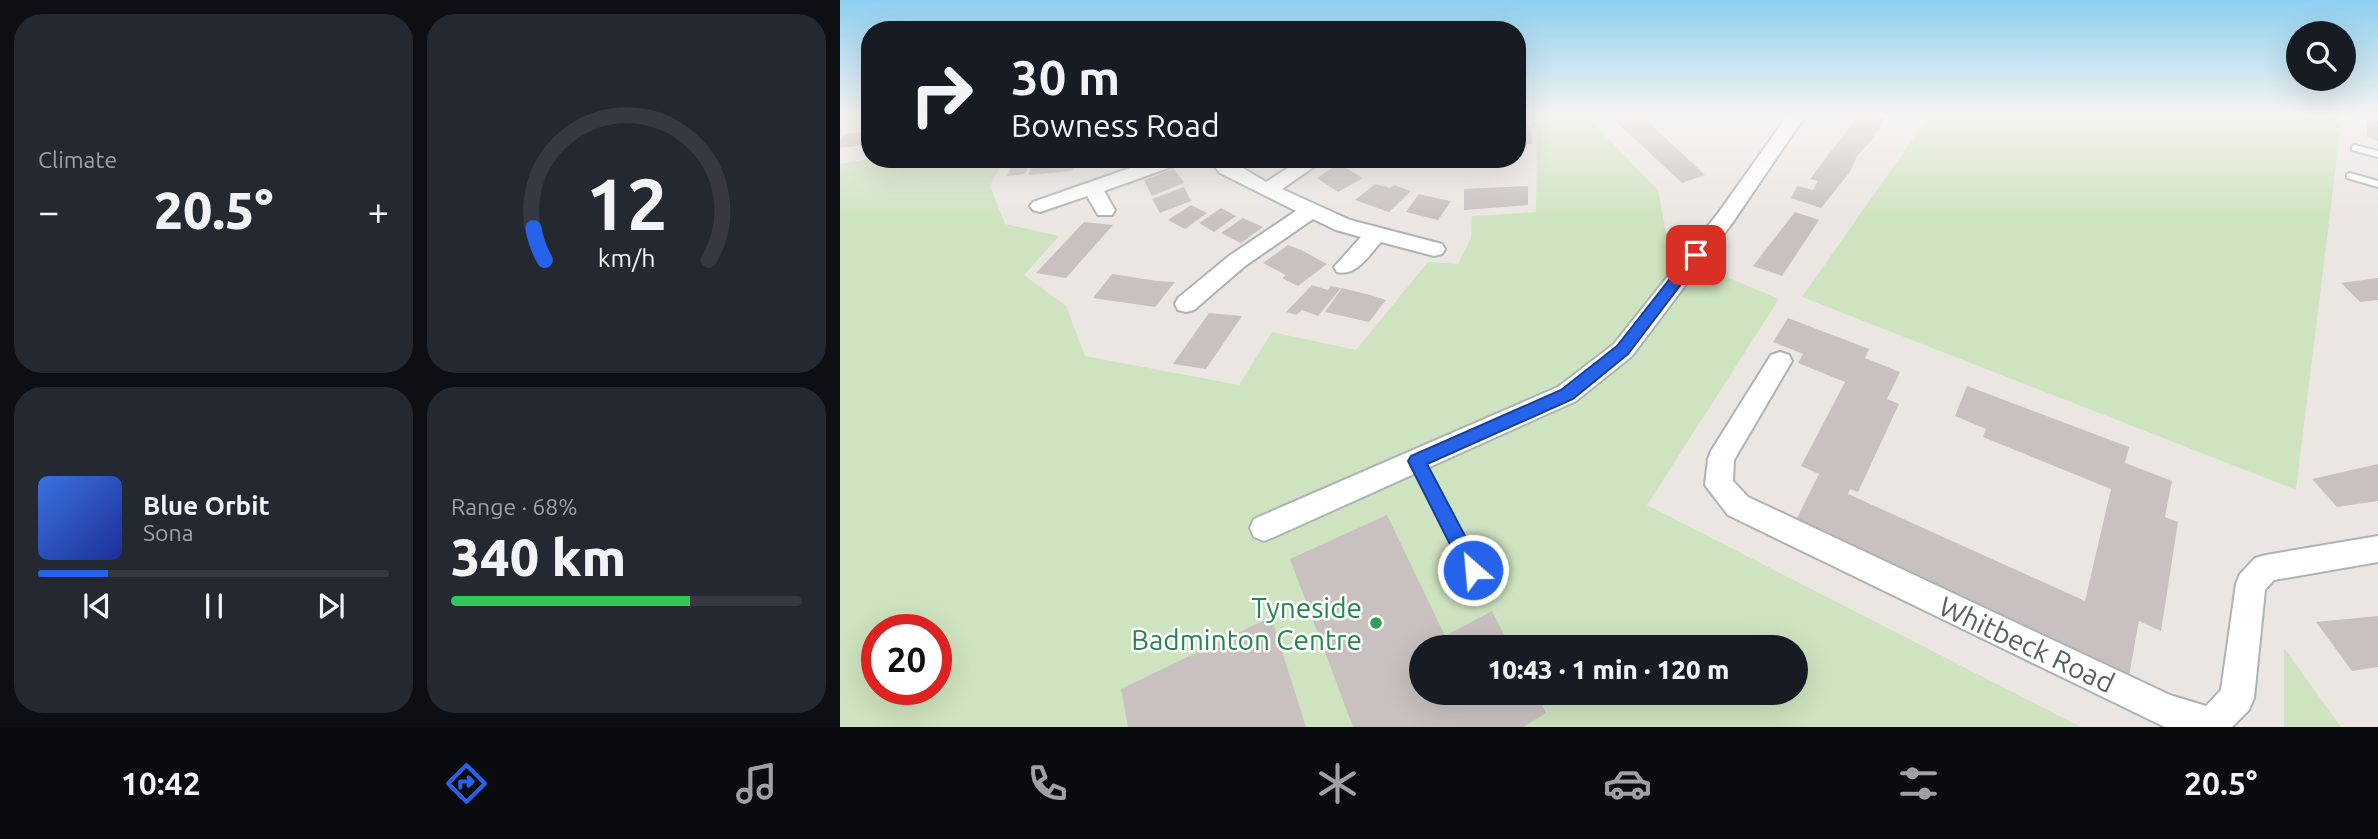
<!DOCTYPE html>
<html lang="en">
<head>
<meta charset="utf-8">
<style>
	:root { --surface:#171b24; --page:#242831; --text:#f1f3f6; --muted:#9ea1a6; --line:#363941; --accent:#2563eb }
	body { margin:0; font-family:Ubuntu,sans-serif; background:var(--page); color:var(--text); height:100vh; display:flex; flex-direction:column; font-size:26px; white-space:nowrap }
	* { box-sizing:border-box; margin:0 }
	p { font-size:23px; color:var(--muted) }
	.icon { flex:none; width:38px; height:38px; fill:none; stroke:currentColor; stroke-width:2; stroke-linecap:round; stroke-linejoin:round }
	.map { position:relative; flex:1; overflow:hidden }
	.side { display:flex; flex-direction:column; gap:14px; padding:14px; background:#0d0f14; width:840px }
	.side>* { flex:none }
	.banner { position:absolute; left:21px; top:21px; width:665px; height:147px; border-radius:28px; box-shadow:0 7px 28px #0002; background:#171b24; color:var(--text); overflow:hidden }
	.fabs { position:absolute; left:1446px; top:21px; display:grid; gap:14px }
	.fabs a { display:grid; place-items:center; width:70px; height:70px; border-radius:50%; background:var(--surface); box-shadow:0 7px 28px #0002; font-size:35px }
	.speed { position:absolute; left:21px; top:614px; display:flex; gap:14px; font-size:35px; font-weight:700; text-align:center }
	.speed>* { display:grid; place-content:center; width:91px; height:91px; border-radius:50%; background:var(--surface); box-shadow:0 7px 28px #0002; line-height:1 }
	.speed .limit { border:10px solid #d22; background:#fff; color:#111 }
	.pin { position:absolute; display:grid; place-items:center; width:60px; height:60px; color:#fff; margin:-30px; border-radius:14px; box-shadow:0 4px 10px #0006 }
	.me { position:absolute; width:77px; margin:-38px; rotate:333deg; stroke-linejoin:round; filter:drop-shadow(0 0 5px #0008) }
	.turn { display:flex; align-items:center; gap:24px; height:147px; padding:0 35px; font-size:32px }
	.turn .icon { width:91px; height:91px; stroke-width:2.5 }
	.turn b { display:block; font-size:49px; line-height:60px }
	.big { font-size:52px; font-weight:800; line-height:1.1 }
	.side .widget { flex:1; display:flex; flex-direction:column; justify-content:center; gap:10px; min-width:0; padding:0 24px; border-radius:28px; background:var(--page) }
	.side .dial { align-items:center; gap:0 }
	.dial svg { height:182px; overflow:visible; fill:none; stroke:var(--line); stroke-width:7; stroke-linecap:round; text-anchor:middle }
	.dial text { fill:var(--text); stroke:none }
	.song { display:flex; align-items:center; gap:21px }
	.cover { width:84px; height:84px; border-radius:10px; background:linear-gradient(135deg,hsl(220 70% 55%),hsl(230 70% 35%)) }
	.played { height:7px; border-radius:4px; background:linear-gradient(90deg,var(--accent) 20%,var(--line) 20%) }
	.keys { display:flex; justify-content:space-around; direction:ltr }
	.heat { display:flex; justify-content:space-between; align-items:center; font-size:38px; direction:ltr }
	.charge { height:10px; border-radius:5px; background:linear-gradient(90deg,#34c759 68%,var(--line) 0) }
	.side .tiles { flex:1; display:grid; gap:14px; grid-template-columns:repeat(2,1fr) }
	.trip { position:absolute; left:569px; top:635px; width:399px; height:70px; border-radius:35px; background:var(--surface); box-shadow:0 7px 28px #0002; font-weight:800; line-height:70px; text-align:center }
	.tabs { display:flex; height:112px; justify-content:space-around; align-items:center; background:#090b0e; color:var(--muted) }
	.tabs .icon { width:49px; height:49px }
	.tabs .selected { color:var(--accent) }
	.tabs b { font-size:32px; color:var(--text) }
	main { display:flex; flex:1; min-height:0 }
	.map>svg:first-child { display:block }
	.green { fill:#cee3bf; fill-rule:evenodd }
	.building { fill:#c8c1bf }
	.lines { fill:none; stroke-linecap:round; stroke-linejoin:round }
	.lane-casing { stroke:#adb3b4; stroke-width:4 }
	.street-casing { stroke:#adb3b4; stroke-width:4 }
	.lane { fill:#fff; fill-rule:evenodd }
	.street { fill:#fff; fill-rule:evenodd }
	.route { fill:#2563eb; stroke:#184099; stroke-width:2 }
	.leisure-dot { fill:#2e9e5b; stroke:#fff; stroke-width:2.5 }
	.labels { text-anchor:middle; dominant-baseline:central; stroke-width:5; stroke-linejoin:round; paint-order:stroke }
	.near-leisure-label { font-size:28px; fill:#27864d; stroke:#fff; text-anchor:end }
	.near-street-label { font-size:28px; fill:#5a6162; stroke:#fff }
</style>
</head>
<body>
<main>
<section class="side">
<div class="tiles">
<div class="widget"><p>Climate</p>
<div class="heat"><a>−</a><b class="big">20.5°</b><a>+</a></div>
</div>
<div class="widget dial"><svg viewBox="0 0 100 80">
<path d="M14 69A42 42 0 1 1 86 69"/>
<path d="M14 69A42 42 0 0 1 9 55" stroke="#2563eb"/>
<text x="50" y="56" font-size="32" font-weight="700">12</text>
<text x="50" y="72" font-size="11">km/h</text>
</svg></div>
<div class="widget">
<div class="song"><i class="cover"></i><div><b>Blue Orbit</b><p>Sona</p></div></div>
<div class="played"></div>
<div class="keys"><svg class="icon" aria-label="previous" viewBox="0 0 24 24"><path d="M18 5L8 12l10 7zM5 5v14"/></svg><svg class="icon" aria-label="pause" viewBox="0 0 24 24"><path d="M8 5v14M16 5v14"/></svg><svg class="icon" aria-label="next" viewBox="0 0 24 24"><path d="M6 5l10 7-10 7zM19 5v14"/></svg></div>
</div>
<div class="widget"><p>Range · 68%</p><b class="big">340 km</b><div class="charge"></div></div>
</div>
</section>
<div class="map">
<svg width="1538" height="727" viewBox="0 0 1538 727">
	<rect width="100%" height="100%" fill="#ece6e2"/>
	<g class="green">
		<path d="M677,116H746L818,190L830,253L939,299L807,505L1241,727H0V164L30,159H164L150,186L165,224L219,236L184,275L226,306L245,356L399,385L432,332L516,350L588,262L618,264L631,238L632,216L696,212L697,127ZM37,630H96V690H37ZM581,648H956V693H581Z"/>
		<path d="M1089,116H1502L1456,490L962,297Z"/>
		<path d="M1444,648L1501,727H1444Z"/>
	</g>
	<g class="building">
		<path d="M770,116H802L865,175L842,183Z"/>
		<path d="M1018,116H1047L1030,142L1017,156L1010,172L981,208L951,198L957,186L973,190L978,181L970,179Z"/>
		<path d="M1526,116H1538V141L1527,137Z"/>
		<path d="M677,127H691L692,144H677Z"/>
		<path d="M30,131L24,145L0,148V141L5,134Z"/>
		<path d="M175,159H192L185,174L167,176Z"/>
		<path d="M195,159H237L232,171L188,175Z"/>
		<path d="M423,159H452L437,168Z"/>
		<path d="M499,164L523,178L498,192L477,178Z"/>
		<path d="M334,169L344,183L312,196L304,180Z"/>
		<path d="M535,184L550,188L554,185L571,191L549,212L515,200Z"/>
		<path d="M688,186V205L624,210V189Z"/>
		<path d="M344,187L351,201L320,213L312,199Z"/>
		<path d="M579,194L596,198L611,201L598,220L566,212Z"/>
		<path d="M351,205L367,213L345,229L328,220Z"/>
		<path d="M381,208L396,216L374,232L359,223Z"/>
		<path d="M955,212L979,220L942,276L913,266Z"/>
		<path d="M403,218L423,227L401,243L381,233Z"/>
		<path d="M244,222L273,225L226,278L196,273Z"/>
		<path d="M448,245L461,250L487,264L458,286L442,278L446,275L423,263Z"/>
		<path d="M272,274L317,281L335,282L315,307L253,298Z"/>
		<path d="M1538,278V300L1520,302L1501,283Z"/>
		<path d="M472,285L488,290L491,286L501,288L478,316L462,310L456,315L446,312Z"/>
		<path d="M502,288L530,295L546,300L529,322L485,312Z"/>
		<path d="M369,313L402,316L366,369L333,364Z"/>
		<path d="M948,318L1029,349L1025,358L1060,372L1047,399L1059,404L1018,492L1010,489L1008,494L1245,601L1271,489L1143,437L1146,429L1115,416L1127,386L1289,447L1285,463L1332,481L1325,517L1338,522L1321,631L1299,621L1288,681L954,524L979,474L961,466L1005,382L958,363L963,354L933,342Z"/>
		<path d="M1538,464V501L1497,507L1472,479Z"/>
		<path d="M547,515L605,636L652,611L671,648H581V693H696L706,713L683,727H513L450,559Z"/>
		<path d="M1538,616V667L1512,671L1476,622Z"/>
		<path d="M431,617L466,727H288L281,689Z"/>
	</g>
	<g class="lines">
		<g class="lane-casing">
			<g id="lane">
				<path d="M1515,145L1538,151V157L1512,150V146Z"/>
				<path d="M1510,173L1538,181V187L1507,178V174Z"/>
				<path d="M577,455L582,457L649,587L652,592L649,597L644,599L639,597L570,461L572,457Z"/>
			</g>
		</g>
		<g class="street-casing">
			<g id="street">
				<path d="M947,116H965L893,222L792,356L736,401L434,537L424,541L414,537L410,528L414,519L718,387L774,344L879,212Z"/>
				<path d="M316,159H344L342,163L264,191L275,210L272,215H258L247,196L200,212L193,210L190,206L193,202Z"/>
				<path d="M368,159H388L426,182L462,159H485L442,189L510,220L602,244L605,249L602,254L594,256L541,242C529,255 516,277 497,272L494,267L521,237L496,230L473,219L405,266L354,310L346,312L338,310L335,304L338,298L389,256L456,211L380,173Z"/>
				<path d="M940,352L949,355L952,361L894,460L893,481L908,497L1330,695L1366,706L1381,690L1396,584L1400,574L1415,558L1426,555L1538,536V562L1434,580L1425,590L1414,698L1409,710L1392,727H1325L888,515L865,485L868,459L871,451L931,355Z"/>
			</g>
		</g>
		<use href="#lane" class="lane"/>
		<use href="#street" class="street"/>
	</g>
	<linearGradient id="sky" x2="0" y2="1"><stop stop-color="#8dcff0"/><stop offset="0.53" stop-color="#f6f4f2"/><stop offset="1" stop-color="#f6f4f2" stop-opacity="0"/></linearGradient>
	<rect width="1538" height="218" fill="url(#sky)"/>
	<path class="route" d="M856,250L861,252V258L788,354L733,399L587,464L643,570L640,576L633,579L626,576L568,461L571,456L721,390L777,346L851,252Z"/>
	<circle class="leisure-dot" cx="536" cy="623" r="7"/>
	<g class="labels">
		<g class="near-leisure-label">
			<text x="522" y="607">Tyneside<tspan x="522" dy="32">Badminton Centre</tspan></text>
		</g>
		<g class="near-street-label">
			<text transform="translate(1187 644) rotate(25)">Whitbeck Road</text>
		</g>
	</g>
</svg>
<div class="fabs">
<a><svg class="icon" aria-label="search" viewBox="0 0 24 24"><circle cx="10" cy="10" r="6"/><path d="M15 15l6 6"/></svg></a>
</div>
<div class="speed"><div class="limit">20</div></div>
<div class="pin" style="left:856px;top:255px;background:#d93025"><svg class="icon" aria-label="arrive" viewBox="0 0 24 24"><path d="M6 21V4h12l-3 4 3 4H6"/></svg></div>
<svg class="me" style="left:633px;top:570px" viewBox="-20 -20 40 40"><circle r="17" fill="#2563eb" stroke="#fff" stroke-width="3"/><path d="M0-11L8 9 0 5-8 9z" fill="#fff"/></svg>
<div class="trip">10:43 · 1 min · 120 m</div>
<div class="banner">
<div class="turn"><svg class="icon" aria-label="right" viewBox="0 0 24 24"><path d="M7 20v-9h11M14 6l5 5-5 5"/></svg><div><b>30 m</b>Bowness Road</div></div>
</div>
</div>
</main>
<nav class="tabs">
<b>10:42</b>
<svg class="icon selected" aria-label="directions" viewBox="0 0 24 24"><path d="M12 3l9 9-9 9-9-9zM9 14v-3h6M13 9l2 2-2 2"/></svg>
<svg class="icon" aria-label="music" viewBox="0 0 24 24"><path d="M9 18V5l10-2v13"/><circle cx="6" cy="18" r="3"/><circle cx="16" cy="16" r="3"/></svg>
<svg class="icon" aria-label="phone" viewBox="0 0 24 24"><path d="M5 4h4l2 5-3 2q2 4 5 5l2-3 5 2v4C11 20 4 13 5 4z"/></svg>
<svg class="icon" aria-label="climate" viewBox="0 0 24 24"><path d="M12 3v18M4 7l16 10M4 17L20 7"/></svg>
<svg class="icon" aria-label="car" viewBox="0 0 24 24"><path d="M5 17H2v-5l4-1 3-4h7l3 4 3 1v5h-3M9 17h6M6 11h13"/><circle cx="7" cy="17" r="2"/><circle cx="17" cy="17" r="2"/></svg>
<svg class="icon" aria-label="filters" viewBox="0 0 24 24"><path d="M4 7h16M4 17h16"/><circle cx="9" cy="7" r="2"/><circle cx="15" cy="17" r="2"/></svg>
<b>20.5°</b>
</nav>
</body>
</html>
